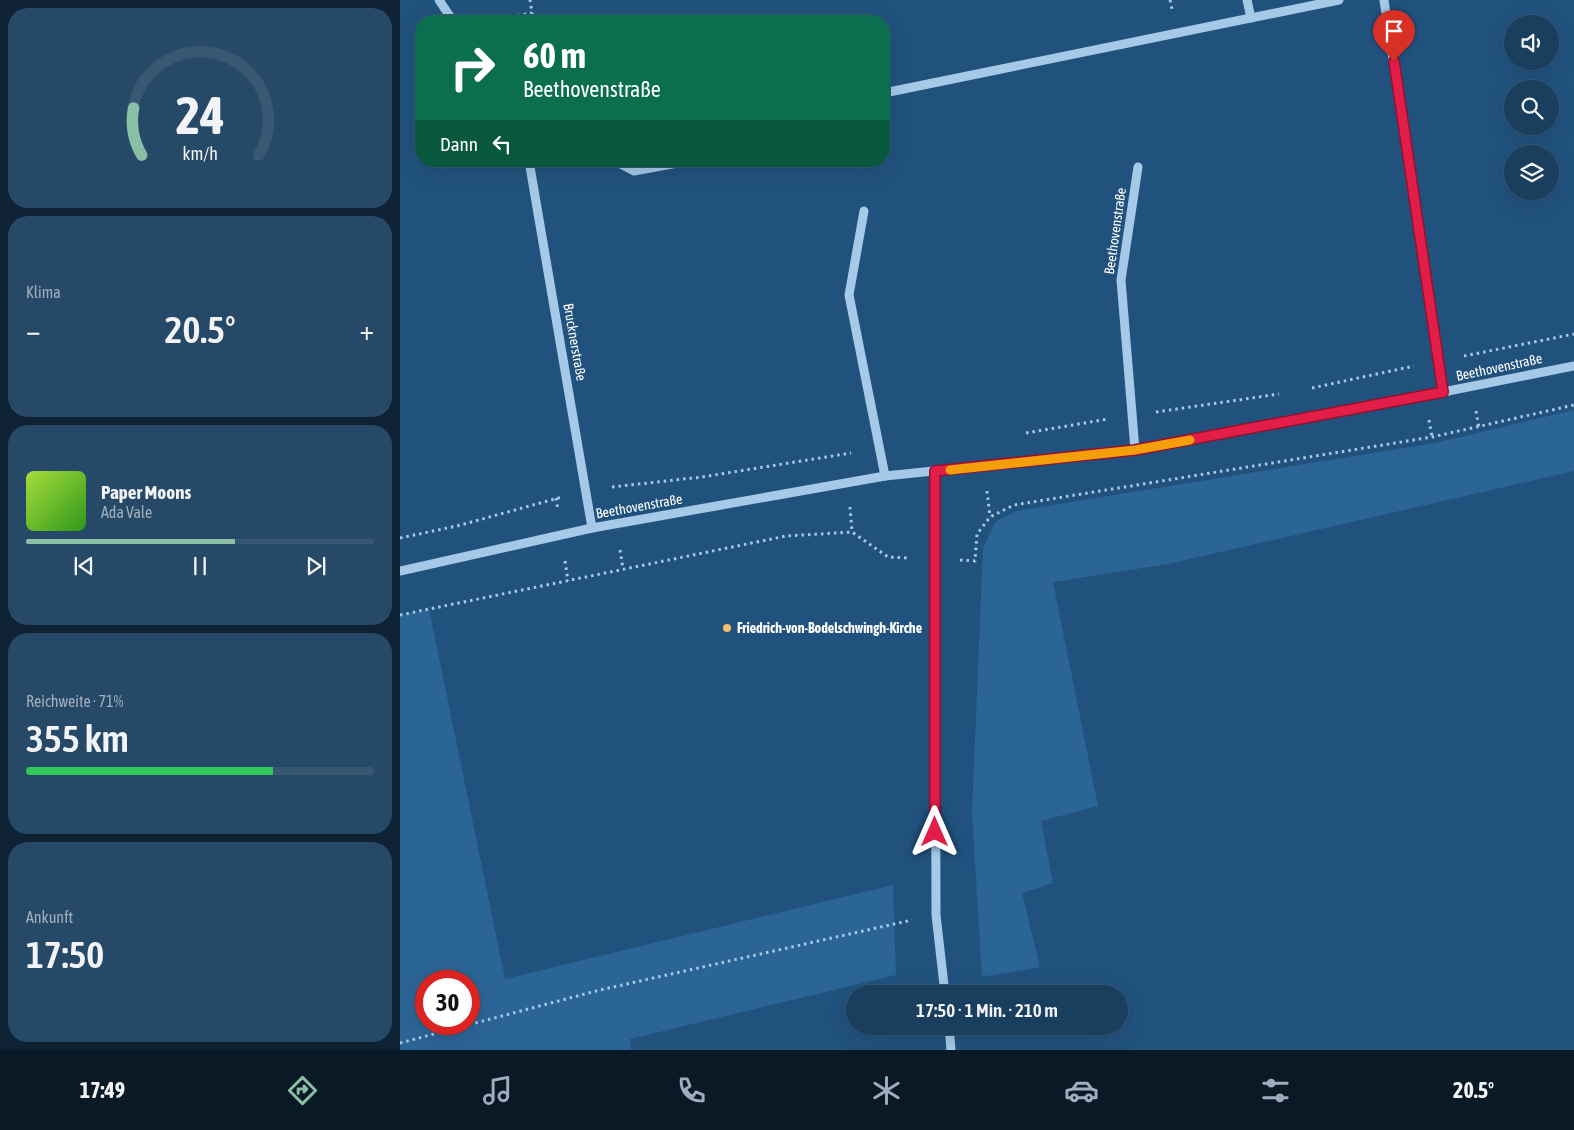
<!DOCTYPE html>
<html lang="de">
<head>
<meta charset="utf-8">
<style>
	:root { --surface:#193e5e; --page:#264967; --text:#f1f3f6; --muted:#9faebc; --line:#375773; --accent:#8abfa5 }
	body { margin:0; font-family:"Asap Condensed",sans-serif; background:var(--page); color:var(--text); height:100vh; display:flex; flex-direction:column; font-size:19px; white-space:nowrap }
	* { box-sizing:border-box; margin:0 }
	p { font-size:16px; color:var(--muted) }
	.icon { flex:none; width:28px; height:28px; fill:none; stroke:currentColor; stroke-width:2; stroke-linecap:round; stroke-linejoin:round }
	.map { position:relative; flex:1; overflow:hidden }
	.details { display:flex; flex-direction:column; gap:8px; padding:8px; background:#0e2234; width:400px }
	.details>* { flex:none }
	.guide { position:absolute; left:15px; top:15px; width:475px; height:152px; border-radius:20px; box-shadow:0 5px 20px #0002,0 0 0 1px var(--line); background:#0b6e4f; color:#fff; overflow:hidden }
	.controls { position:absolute; left:1104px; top:15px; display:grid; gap:10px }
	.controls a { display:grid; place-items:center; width:55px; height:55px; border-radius:50%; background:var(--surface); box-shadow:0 5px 20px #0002,0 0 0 1px var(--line); font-size:25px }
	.speed { position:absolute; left:15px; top:970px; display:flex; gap:10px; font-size:25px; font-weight:700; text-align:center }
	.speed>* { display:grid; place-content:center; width:65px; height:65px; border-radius:50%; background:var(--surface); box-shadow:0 5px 20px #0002,0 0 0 1px var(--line); line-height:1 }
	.speed .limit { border:8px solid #d22; background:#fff; color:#111 }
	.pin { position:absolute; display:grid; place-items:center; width:42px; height:42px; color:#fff; margin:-51px -21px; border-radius:50% 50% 50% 0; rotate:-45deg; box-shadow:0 0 5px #0007 }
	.pin .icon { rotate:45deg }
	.me { position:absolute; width:55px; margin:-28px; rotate:0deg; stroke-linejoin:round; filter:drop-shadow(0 0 4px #0008) }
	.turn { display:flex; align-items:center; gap:18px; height:105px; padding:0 25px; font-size:22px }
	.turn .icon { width:65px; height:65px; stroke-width:2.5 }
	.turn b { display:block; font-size:35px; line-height:42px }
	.then { display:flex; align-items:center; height:48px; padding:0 25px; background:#0003; gap:10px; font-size:19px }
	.big { font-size:38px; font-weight:600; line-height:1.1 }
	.details .widget { flex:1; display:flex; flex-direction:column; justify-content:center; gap:8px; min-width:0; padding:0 18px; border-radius:20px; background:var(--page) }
	.details .dial { align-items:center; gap:0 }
	.dial svg { height:130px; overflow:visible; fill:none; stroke:var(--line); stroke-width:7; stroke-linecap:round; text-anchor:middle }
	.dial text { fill:var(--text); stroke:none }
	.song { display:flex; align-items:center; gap:15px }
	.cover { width:60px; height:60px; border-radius:8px; background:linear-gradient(135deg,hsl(80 70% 55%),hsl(110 70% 35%)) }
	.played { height:5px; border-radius:2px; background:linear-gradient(90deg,var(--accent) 60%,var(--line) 60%) }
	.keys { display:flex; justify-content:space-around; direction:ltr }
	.heat { display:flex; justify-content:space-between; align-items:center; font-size:28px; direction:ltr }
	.charge { height:8px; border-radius:4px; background:linear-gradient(90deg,#34c759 71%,var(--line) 0) }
	.trip { position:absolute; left:446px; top:985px; width:282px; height:50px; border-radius:25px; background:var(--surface); box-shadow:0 5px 20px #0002,0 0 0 1px var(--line); font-weight:600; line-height:50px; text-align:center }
	.tab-bar { display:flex; height:80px; justify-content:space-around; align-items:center; background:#0a1926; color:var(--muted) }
	.tab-bar .icon { width:35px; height:35px }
	.tab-bar .selected { color:var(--accent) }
	.tab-bar b { font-size:22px; color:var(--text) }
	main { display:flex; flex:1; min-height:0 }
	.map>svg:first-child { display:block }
	.green { fill:#2b6596; fill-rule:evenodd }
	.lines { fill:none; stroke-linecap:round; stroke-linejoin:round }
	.path { stroke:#a5c9e7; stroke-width:3; stroke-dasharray:2.5 4; stroke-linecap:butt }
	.minor { stroke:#a5c9e7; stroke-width:9 }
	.route-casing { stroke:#92132f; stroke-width:12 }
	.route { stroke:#e11d48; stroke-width:9 }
	.slow { stroke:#f59e0b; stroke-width:9 }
	.poi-dot { fill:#f3be67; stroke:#21527e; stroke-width:2 }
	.labels { text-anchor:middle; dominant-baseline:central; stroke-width:5; stroke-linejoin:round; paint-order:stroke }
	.street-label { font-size:14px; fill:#fff; stroke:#21527e }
	.poi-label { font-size:14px; font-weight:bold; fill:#fff; stroke:#21527e; text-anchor:start }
</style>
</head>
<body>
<main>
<section class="details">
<div class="widget dial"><svg viewBox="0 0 100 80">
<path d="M14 69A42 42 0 1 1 86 69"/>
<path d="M14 69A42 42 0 0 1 9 40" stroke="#8abfa5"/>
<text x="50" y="56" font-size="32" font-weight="700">24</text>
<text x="50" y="72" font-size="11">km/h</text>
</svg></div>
<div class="widget"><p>Klima</p>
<div class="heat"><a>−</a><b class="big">20.5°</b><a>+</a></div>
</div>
<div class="widget">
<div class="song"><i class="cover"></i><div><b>Paper Moons</b><p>Ada Vale</p></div></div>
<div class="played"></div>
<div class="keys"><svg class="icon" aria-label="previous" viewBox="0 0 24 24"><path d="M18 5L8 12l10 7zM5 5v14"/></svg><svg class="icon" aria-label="pause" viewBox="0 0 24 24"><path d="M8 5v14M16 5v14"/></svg><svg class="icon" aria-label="next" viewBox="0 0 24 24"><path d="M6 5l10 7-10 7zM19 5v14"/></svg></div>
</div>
<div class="widget"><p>Reichweite · 71%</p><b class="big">355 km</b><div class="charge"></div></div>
<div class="widget"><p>Ankunft</p><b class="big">17:50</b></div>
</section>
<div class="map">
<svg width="1174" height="1050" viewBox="0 0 1174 1050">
	<rect width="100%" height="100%" fill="#21527e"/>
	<g class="green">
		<path d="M1174,410V471L768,564L653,582L698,806L641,821L653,883L622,893L640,967L582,977L572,813L583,549L595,522L616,511L1035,443Z"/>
		<path d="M29,609L105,979L493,885L496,975L230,1039L231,1050H0V615ZM26,981H69V1024H26Z"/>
	</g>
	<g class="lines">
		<g class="path">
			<path d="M770,0L772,9"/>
			<path d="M92,21L97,19L132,13L130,0"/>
			<path d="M1064,356L1174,334"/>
			<path d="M912,388L1014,366"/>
			<path d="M1076,411L1079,428"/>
			<path d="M756,412L879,394"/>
			<path d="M1029,420L1032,437"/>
			<path d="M626,433L708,419"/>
			<path d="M212,487L302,477L451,453"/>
			<path d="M587,491L590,517"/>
			<path d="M156,498L158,510"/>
			<path d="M450,507L452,532"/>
			<path d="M0,538L57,526L162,497"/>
			<path d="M220,550L223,569"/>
			<path d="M560,560L575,561L577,534L590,517L614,505L1032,437L1174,405"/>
			<path d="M165,561L168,581"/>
			<path d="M0,615L386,536L452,532L488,557L509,558"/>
			<path d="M0,1043L200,990L512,920"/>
		</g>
		<g class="minor">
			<path d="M39,0L53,21"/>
			<path d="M847,0L851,18"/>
			<path d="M984,0L1043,392"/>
			<path d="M484,93L939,0"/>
			<path d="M129,161L192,528"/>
			<path d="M215,161L234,171L288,161"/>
			<path d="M464,211L449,295L485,476"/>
			<path d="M735,450L721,280L738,167"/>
			<path d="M535,471L536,915L545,994"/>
			<path d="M0,571L192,528L485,476L735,450L1043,392L1174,366"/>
			<path d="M549,1026L551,1050"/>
		</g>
	</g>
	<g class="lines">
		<g class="route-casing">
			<path id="route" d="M535,832V471L735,450L1043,392L994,61"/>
		</g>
		<use href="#route" class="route"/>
		<path class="slow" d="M550,470L735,450L790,440"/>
	</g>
	<circle class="poi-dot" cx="327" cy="628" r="5"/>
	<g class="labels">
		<g class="street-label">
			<text transform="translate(715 231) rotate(-82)">Beethovenstraße</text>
			<text transform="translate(175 342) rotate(80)">Brucknerstraße</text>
			<text transform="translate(1099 367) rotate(-12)">Beethovenstraße</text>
			<text transform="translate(239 506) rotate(-10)">Beethovenstraße</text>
		</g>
		<g class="poi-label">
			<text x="337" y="628">Friedrich-von-Bodelschwingh-Kirche</text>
		</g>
	</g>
</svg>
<div class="controls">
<a><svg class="icon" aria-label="sound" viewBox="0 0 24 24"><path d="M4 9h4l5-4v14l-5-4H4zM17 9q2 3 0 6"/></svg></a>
<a><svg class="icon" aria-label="search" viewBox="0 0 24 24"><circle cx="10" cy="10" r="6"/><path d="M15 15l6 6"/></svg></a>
<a><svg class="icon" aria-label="layers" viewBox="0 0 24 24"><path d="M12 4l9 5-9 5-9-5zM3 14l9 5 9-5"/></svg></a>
</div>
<div class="speed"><div class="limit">30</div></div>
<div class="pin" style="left:994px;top:61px;background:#d93025"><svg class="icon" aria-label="arrive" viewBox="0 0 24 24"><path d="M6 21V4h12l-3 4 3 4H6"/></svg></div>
<svg class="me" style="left:535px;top:832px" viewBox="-20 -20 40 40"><path d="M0-17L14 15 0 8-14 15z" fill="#e11d48" stroke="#fff" stroke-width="4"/></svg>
<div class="trip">17:50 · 1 Min. · 210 m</div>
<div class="guide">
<div class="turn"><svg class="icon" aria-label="right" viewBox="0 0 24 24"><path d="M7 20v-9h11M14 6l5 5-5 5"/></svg><div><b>60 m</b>Beethovenstraße</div></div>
<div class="then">Dann<svg class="icon" aria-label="left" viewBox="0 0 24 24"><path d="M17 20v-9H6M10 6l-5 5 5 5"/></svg></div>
</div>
</div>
</main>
<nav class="tab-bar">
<b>17:49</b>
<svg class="icon selected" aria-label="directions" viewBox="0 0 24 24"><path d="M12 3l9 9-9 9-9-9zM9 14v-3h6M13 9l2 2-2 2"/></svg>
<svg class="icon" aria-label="music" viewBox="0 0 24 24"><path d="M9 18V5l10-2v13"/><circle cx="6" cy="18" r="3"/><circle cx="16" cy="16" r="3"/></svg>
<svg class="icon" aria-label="phone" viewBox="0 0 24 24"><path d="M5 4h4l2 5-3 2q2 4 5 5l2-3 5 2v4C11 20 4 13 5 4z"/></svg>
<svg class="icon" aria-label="climate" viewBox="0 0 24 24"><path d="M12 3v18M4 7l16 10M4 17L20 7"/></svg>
<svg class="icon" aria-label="car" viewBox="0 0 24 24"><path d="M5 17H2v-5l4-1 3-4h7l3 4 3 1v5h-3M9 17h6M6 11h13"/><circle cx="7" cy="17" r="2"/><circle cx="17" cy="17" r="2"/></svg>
<svg class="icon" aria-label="filters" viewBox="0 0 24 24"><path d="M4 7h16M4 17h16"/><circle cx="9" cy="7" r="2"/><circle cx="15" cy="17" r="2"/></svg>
<b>20.5°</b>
</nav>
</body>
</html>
